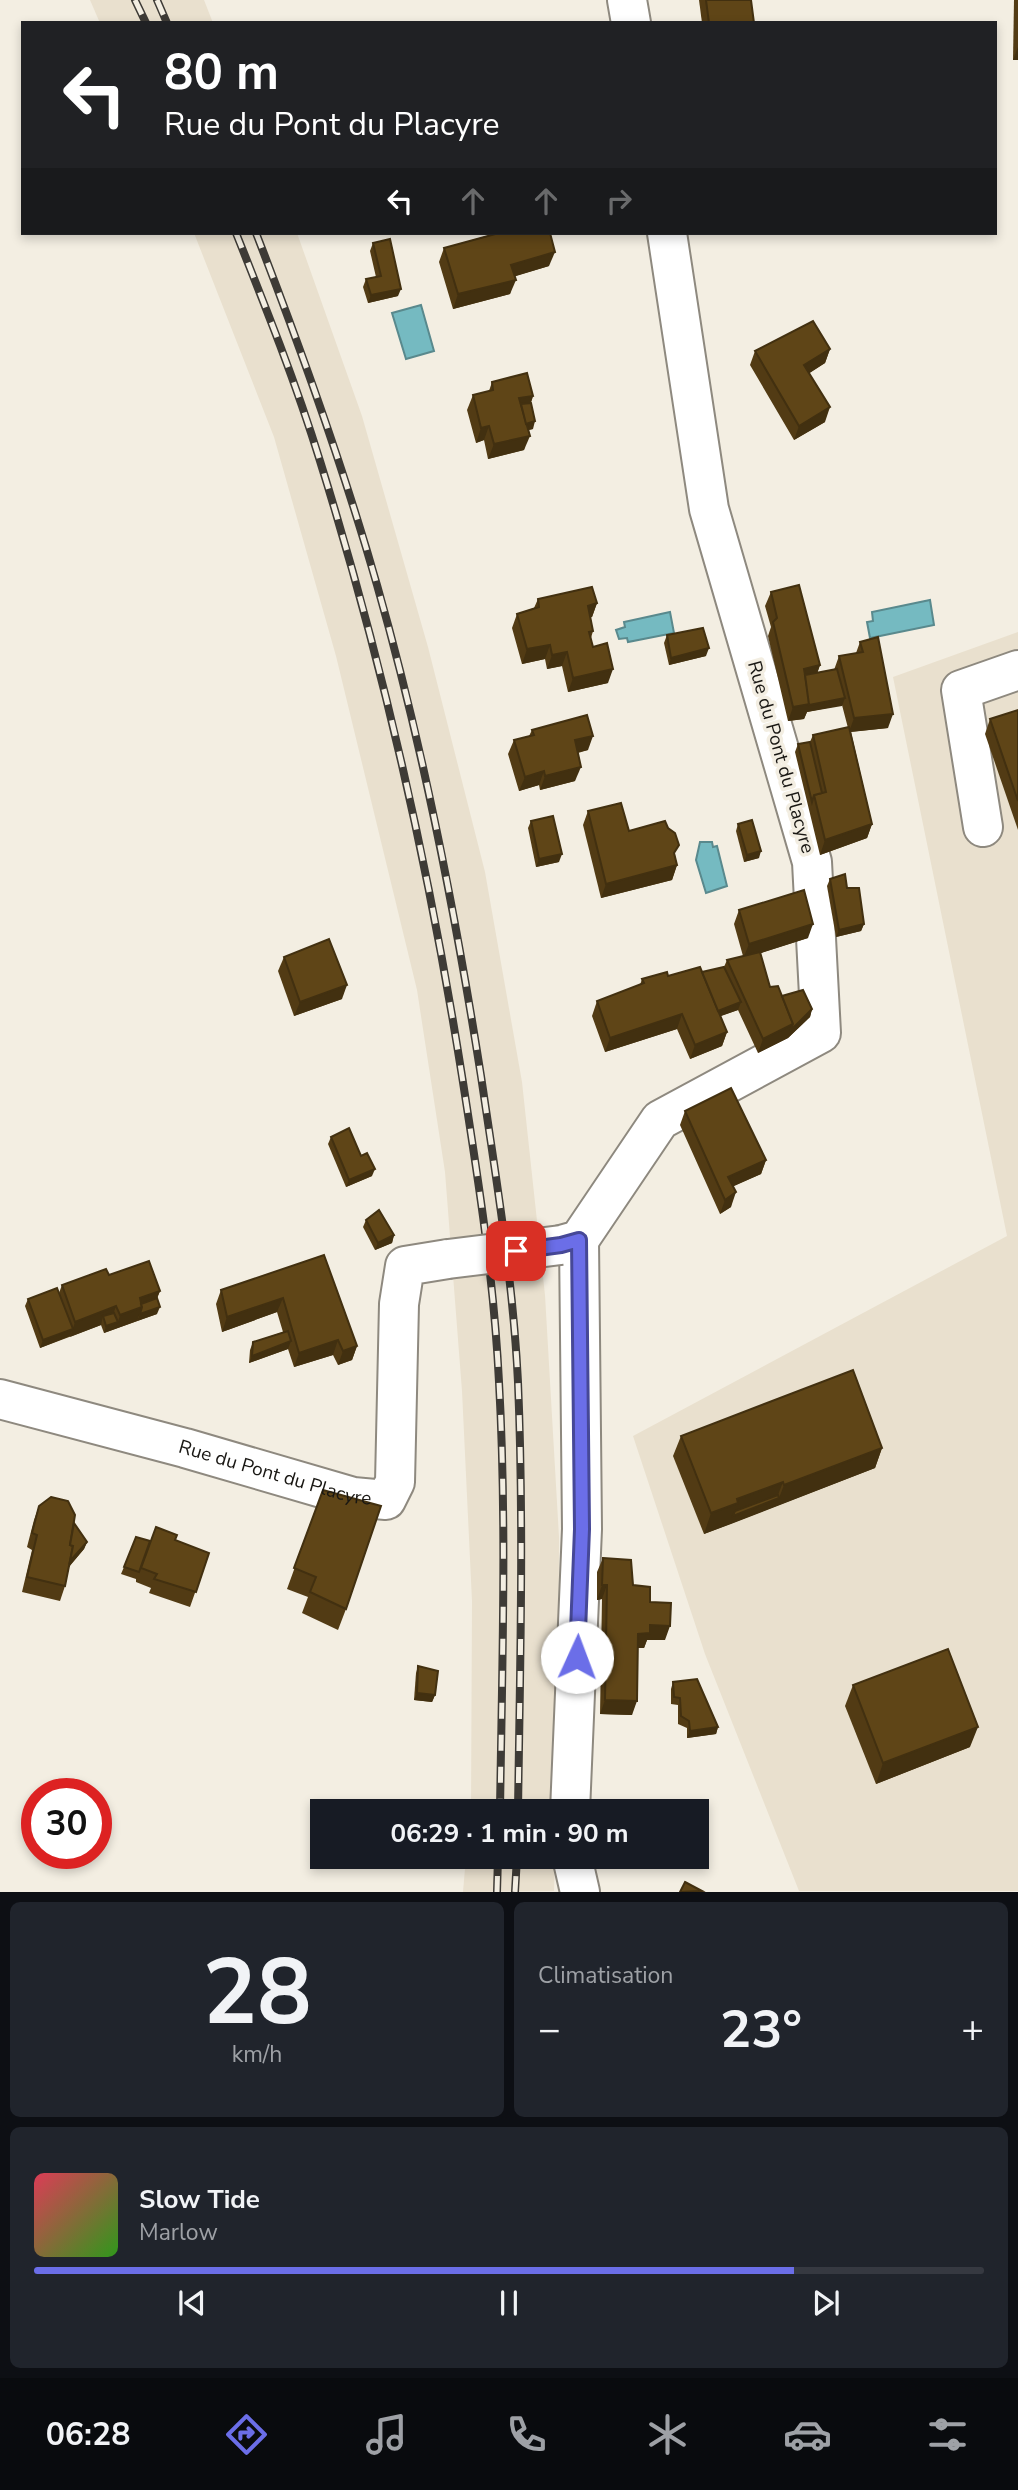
<!DOCTYPE html>
<html lang="fr">
<head>
<meta charset="utf-8">
<style>
	:root { --surface:#171b24; --page:#20242c; --text:#f1f3f6; --muted:#9ea1a6; --line:#363941; --accent:#6b6ee8 }
	body { margin:0; font-family:"Nunito Sans",sans-serif; background:var(--page); color:var(--text); height:100vh; display:flex; flex-direction:column; font-size:26px; white-space:nowrap }
	* { box-sizing:border-box; margin:0 }
	p { font-size:23px; color:var(--muted) }
	.icon { flex:none; width:38px; height:38px; fill:none; stroke:currentColor; stroke-width:2; stroke-linecap:round; stroke-linejoin:round }
	.map { position:relative; height:1892px; overflow:hidden }
	.panel { display:flex; flex-direction:column; gap:10px; padding:10px; background:#0d0f14; flex:1 }
	.panel>* { flex:none }
	.hud { position:absolute; left:21px; top:21px; width:976px; height:214px; border-radius:0px; box-shadow:0 4px 10px #0003; background:#202124; color:#fff; overflow:hidden }
	.speed { position:absolute; left:21px; top:1778px; display:flex; gap:14px; font-size:35px; font-weight:700; text-align:center }
	.speed>* { display:grid; place-content:center; width:91px; height:91px; border-radius:50%; background:var(--surface); box-shadow:0 4px 10px #0003; line-height:1 }
	.speed .limit { border:10px solid #d22; background:#fff; color:#111 }
	.pin { position:absolute; display:grid; place-items:center; width:60px; height:60px; color:#fff; margin:-30px; border-radius:14px; box-shadow:0 4px 10px #0006 }
	.me { position:absolute; width:77px; margin:-38px; rotate:2deg; stroke-linejoin:round; filter:drop-shadow(0 0 5px #0008) }
	.turn { display:flex; align-items:center; gap:24px; height:147px; padding:0 28px; font-size:32px }
	.turn .icon { width:91px; height:91px; stroke-width:2.5 }
	.turn b { display:block; font-size:49px; line-height:60px }
	.lanes { display:flex; align-items:center; height:66px; padding:0 28px; background:#0003; justify-content:center; gap:35px; direction:ltr }
	.lanes .off { opacity:.35 }
	.big { font-size:52px; font-weight:700; line-height:1.1 }
	.panel .tile { flex:1; display:flex; flex-direction:column; justify-content:center; gap:10px; min-width:0; padding:0 24px; border-radius:10px; background:var(--page) }
	.panel .dial { align-items:center; gap:0 }
	.dial b { font-size:91px; line-height:1 }
	.song { display:flex; align-items:center; gap:21px }
	.cover { width:84px; height:84px; border-radius:10px; background:linear-gradient(135deg,hsl(350 70% 55%),hsl(110 70% 35%)) }
	.played { height:7px; border-radius:4px; background:linear-gradient(90deg,var(--accent) 80%,var(--line) 80%) }
	.keys { display:flex; justify-content:space-around; direction:ltr }
	.heat { display:flex; justify-content:space-between; align-items:center; font-size:38px; direction:ltr }
	.panel .tiles { flex:1; display:grid; gap:10px; grid-template-columns:1fr 1fr }
	.tile:last-child { grid-column:span 2 }
	.trip { position:absolute; left:310px; top:1799px; width:399px; height:70px; border-radius:0px; background:var(--surface); box-shadow:0 4px 10px #0003; font-weight:700; line-height:70px; text-align:center }
	.dock { display:flex; height:112px; justify-content:space-around; align-items:center; background:#090b0e; color:var(--muted) }
	.dock .icon { width:49px; height:49px }
	.dock .on { color:var(--accent) }
	.dock b { font-size:32px; color:var(--text) }
	.map>svg:first-child { display:block }
	.built { fill:#e9e0ce }
	.water { fill:#75bac1; stroke:#59898d; stroke-width:2 }
	.lines { fill:none; stroke-linecap:round; stroke-linejoin:round }
	.minor-casing { stroke:#8e897f; stroke-width:42 }
	.minor { stroke:#fff; stroke-width:38 }
	.rail-casing { stroke:#3e3b36; stroke-width:8 }
	.rail { stroke:#f3eee2; stroke-width:5; stroke-dasharray:16; stroke-linecap:butt }
	.minor-bridge-casing { stroke:#8e897f; stroke-width:42; stroke-linecap:butt }
	.minor-bridge { stroke:#fff; stroke-width:38 }
	.wall { fill:#523b14 }
	.shaded-wall { fill:#423010 }
	.building { fill:#5f4517; stroke:#423010; stroke-width:2 }
	.route-casing { stroke:#464897; stroke-width:18 }
	.route { stroke:#6b6ee8; stroke-width:12 }
	.labels { text-anchor:middle; dominant-baseline:central; stroke-width:7; stroke-linejoin:round; paint-order:stroke }
	.street-label { font-size:19px; fill:#191713; stroke:#f3eee2 }
</style>
</head>
<body>
<div class="map">
<svg width="1018" height="1892" viewBox="0 0 1018 1892">
	<rect width="100%" height="100%" fill="#f3eee2"/>
	<g class="built">
		<path d="M90,0H204L213,23H100Z"/>
		<path d="M194,233H297L362,416L428,647L485,872L522,1082L545,1295L559,1537L558,1811H471L472,1601L462,1391L445,1172L417,990L336,656L274,437Z"/>
		<path d="M1018,632V1891H799L705,1654L633,1436L1007,1236L893,677Z"/>
		<path d="M466,1857H555L554,1891L463,1892Z"/>
	</g>
	<g class="water">
		<path d="M421,305L434,351L406,359L392,313Z"/>
		<path d="M930,600L934,625L870,638L867,622L873,621L872,612Z"/>
		<path d="M670,612L674,633L628,642L627,638L619,639L616,630L625,627L624,622Z"/>
		<path d="M700,842H712L713,847L717,846L727,886L706,893L696,860Z"/>
	</g>
	<g class="lines">
		<g class="minor-casing">
			<g id="minor">
				<path d="M627,0L631,23"/>
				<path d="M983,827L961,690L1018,670"/>
				<path d="M561,1245L579,1240L660,1120L821,1033L812,862L709,509L667,233"/>
				<path id="s1" d="M0,1399L185,1448L353,1497L386,1500L395,1482L399,1304L405,1266L448,1259"/>
				<path d="M570,1811L582,1529L579,1240"/>
				<path d="M572,1857L580,1892"/>
			</g>
		</g>
		<use href="#minor" class="minor"/>
		<g class="rail-casing">
			<g id="rail">
				<path d="M135,0L146,23"/>
				<path d="M157,0L167,23"/>
				<path d="M236,233C266,308 296,383 320,461C383,663 429,867 462,1076C478,1178 494,1279 499,1382C507,1525 502,1668 500,1811"/>
				<path d="M256,233C301,349 343,466 377,585C423,746 455,911 481,1076C496,1178 513,1279 518,1382C524,1525 520,1668 518,1811"/>
				<path d="M497,1892L498,1857"/>
				<path d="M515,1892L517,1857"/>
			</g>
		</g>
		<use href="#rail" class="rail"/>
		<g class="minor-bridge-casing">
			<path id="minor-bridge" d="M448,1259L561,1245"/>
		</g>
		<use href="#minor-bridge" class="minor-bridge"/>
	</g>
	<g class="wall">
		<path d="M699,0H751L754,23H702Z"/>
		<path d="M1014,0H1018V60H1013Z"/>
		<path d="M494,233H550L549,266L515,276L510,294L453,309L439,262L444,248L493,234Z"/>
		<path d="M373,243L398,296L368,303L363,287L366,279L376,277L370,251Z"/>
		<path d="M830,349L825,363L809,373L825,422L794,440L750,365L755,351Z"/>
		<path d="M492,382L533,396L531,403L533,429L528,430L524,450L488,459L484,440L476,443L467,410L473,395L489,391Z"/>
		<path d="M771,592L820,665L817,673L834,670L839,656L856,653L860,642L888,728L851,732L872,824L867,838L820,855L795,752L798,744L810,742L813,735L848,728L842,705L807,712L804,719L788,721L768,636L771,627L765,606Z"/>
		<path d="M538,599L597,603L592,617H590L593,631L591,638L593,647L608,683L568,692L562,666L547,669L545,659L522,664L512,628L517,614L534,608Z"/>
		<path d="M667,635L706,656L669,665L664,643Z"/>
		<path d="M1018,710V830L985,734L990,719Z"/>
		<path d="M532,730L588,750L578,753L575,781L540,790L539,785L519,791L508,754L514,740L529,736Z"/>
		<path d="M588,811L675,855L677,865L672,880L601,898L583,825Z"/>
		<path d="M531,821L559,862L536,867L528,828Z"/>
		<path d="M738,824L759,858L744,862L736,831Z"/>
		<path d="M830,879L847,888L864,924L861,931L836,937L827,886Z"/>
		<path d="M739,910L808,938L760,953L770,987L782,996L812,1009L810,1017L788,1038L758,1053L738,1010L720,1016L727,1032L722,1046L690,1059L677,1029L605,1052L592,1016L597,1001L640,985L642,979L702,972L724,967L727,960L743,956L734,924Z"/>
		<path d="M284,957L342,999L294,1016L278,971Z"/>
		<path d="M685,1111L766,1160L761,1174L733,1186L731,1207L720,1214L680,1125Z"/>
		<path d="M331,1137L372,1176L346,1187L328,1144Z"/>
		<path d="M366,1220L394,1235L392,1243L375,1250L363,1227Z"/>
		<path d="M324,1255L357,1346L352,1360L338,1365L333,1355L294,1367L288,1349L249,1363L250,1350L253,1342L283,1332L277,1312L222,1332L216,1304L221,1290Z"/>
		<path d="M109,1275L160,1291L157,1298V1314L104,1333L101,1325L40,1348L25,1306L28,1299L59,1293L62,1285Z"/>
		<path d="M681,1436L882,1448L875,1468L704,1534L673,1456Z"/>
		<path d="M323,1490L346,1609L338,1630L302,1613L308,1597L287,1589Z"/>
		<path d="M39,1506L74,1523L87,1542L84,1549L69,1567L65,1586L60,1601L22,1592L32,1550L27,1547L34,1520Z"/>
		<path d="M175,1540L209,1553L190,1607L149,1593L151,1588L136,1582V1579L121,1574L124,1567L150,1541Z"/>
		<path d="M603,1558L650,1602L665,1640H647L644,1648H638L632,1715L600,1714L602,1599L597,1600V1572Z"/>
		<path d="M418,1666L435,1695L432,1702L414,1700L416,1673Z"/>
		<path d="M673,1682L718,1727L716,1734L687,1738V1728L678,1724V1705L671,1704V1689Z"/>
		<path d="M853,1685L970,1747L876,1784L845,1706Z"/>
	</g>
	<g class="shaded-wall">
		<path d="M1018,47V60H1013Z"/>
		<path d="M555,252L549,266L506,279L511,265Z"/>
		<path d="M516,280L510,294L453,309L458,294Z"/>
		<path d="M401,289L398,296L368,303L371,295Z"/>
		<path d="M830,349L825,363L799,380L804,365Z"/>
		<path d="M533,396L528,410L519,412V398Z"/>
		<path d="M830,407L825,422L794,440L799,426Z"/>
		<path d="M535,421L533,429L520,432L522,425Z"/>
		<path d="M489,426L484,440L476,443L481,428Z"/>
		<path d="M530,436L524,450L488,459L494,444Z"/>
		<path d="M597,603L592,617L583,620L588,606Z"/>
		<path d="M550,645L545,659L522,664L527,649Z"/>
		<path d="M709,648L706,656L669,665L671,658Z"/>
		<path d="M567,652L562,666L547,669L552,655Z"/>
		<path d="M820,665L815,680L803,682L804,669Z"/>
		<path d="M613,669L608,683L568,692L573,678Z"/>
		<path d="M845,698L842,706L807,712L804,719L788,721L793,707Z"/>
		<path d="M893,714L888,728L849,732L854,718Z"/>
		<path d="M593,736L588,750L570,754L575,740Z"/>
		<path d="M581,767L575,781L540,790L545,776Z"/>
		<path d="M544,771L539,785L519,791L525,777Z"/>
		<path d="M872,824L867,838L820,855L825,840Z"/>
		<path d="M761,851L759,858L744,862L747,855Z"/>
		<path d="M562,854L559,862L536,867L539,859Z"/>
		<path d="M677,865L672,880L601,898L606,884Z"/>
		<path d="M813,924L808,938L743,959L749,944Z"/>
		<path d="M864,924L861,931L836,937L839,930Z"/>
		<path d="M347,985L342,999L294,1016L300,1002Z"/>
		<path d="M741,1002L738,1010L710,1020L713,1013Z"/>
		<path d="M812,1009L810,1017L788,1038L758,1053L763,1039Z"/>
		<path d="M682,1014L677,1029L605,1052L610,1038Z"/>
		<path d="M727,1032L722,1046L690,1059L695,1045Z"/>
		<path d="M766,1160L761,1174L723,1191L728,1177Z"/>
		<path d="M375,1169L372,1176L346,1187L349,1180Z"/>
		<path d="M736,1192L731,1207L720,1214L725,1200Z"/>
		<path d="M394,1235L392,1243L375,1250L378,1243Z"/>
		<path d="M160,1291L154,1306L141,1310L137,1321L104,1333L106,1326L118,1322L120,1315L140,1298Z"/>
		<path d="M283,1298L277,1312L222,1332L227,1317Z"/>
		<path d="M116,1306L111,1321L103,1316L101,1325L70,1337L75,1322Z"/>
		<path d="M160,1307L157,1314L137,1321L140,1314Z"/>
		<path d="M73,1329L70,1336L40,1348L43,1340Z"/>
		<path d="M338,1340L333,1355L294,1367L299,1353Z"/>
		<path d="M291,1341L288,1349L249,1363L252,1356Z"/>
		<path d="M357,1346L352,1360L338,1365L343,1351Z"/>
		<path d="M882,1448L875,1468L731,1524L733,1516L731,1524L704,1534L711,1513L737,1499L783,1482L776,1500L779,1498L784,1485Z"/>
		<path d="M87,1542L84,1549L66,1570L69,1563Z"/>
		<path d="M602,1585H607L602,1599L597,1600Z"/>
		<path d="M650,1625L670,1626L665,1640H647L644,1648H633L638,1634Z"/>
		<path d="M417,1693L435,1695L432,1702L414,1700Z"/>
		<path d="M605,1700L637,1701L632,1715L600,1714Z"/>
		<path d="M718,1727L716,1734L687,1738L690,1731Z"/>
		<path d="M978,1727L970,1747L876,1784L883,1763Z"/>
	</g>
	<g class="building">
		<path d="M706,0H751L754,23H709Z"/>
		<path d="M499,233H550L555,252L511,265L516,280L458,294L444,248Z"/>
		<path d="M390,239L401,289L371,295L366,279L381,276L373,243Z"/>
		<path d="M813,321L830,349L804,365L830,407L799,426L755,351Z"/>
		<path d="M527,373L533,396L519,398L530,436L494,444L489,426L481,428L473,395L493,390L492,382Z"/>
		<path d="M531,403L535,421L526,424L521,404Z"/>
		<path d="M799,585L820,665L804,669L810,704L793,707L773,622L777,618L771,592Z"/>
		<path d="M592,587L597,603L588,606L593,631L589,632L593,647L607,643L613,669L573,678L567,652L552,655L550,645L527,649L517,614L539,607L538,599Z"/>
		<path d="M703,628L709,648L671,658L667,635Z"/>
		<path d="M878,637L893,714L854,718L839,656L863,652L860,642Z"/>
		<path d="M837,669L845,698L809,705L805,675Z"/>
		<path d="M1018,710V801L990,719Z"/>
		<path d="M587,715L593,736L575,740L581,767L545,776L544,771L525,777L514,740L534,735L532,730Z"/>
		<path d="M849,727L872,824L825,840L814,795L826,792L813,735Z"/>
		<path d="M810,742L822,793L814,795L812,802L798,744Z"/>
		<path d="M621,803L629,831L665,821L668,828L675,833L679,845L674,853L677,865L606,884L588,811Z"/>
		<path d="M553,816L562,854L539,859L531,821Z"/>
		<path d="M752,820L761,851L747,855L738,824Z"/>
		<path d="M845,874L847,888H859L864,924L839,930L830,879Z"/>
		<path d="M804,890L813,924L749,944L739,910Z"/>
		<path d="M329,939L347,985L300,1002L284,957Z"/>
		<path d="M760,952L770,987L778,986L793,1024L763,1039L727,960Z"/>
		<path d="M700,967L727,1032L695,1045L682,1014L610,1038L597,1001L644,983L642,979L667,972L668,976Z"/>
		<path d="M724,967L741,1002L718,1011L702,972Z"/>
		<path d="M803,990L812,1009L790,1031L793,1024L782,996Z"/>
		<path d="M731,1088L766,1160L728,1177L736,1192L725,1200L685,1111Z"/>
		<path d="M349,1128L361,1156L367,1153L375,1169L349,1180L331,1137Z"/>
		<path d="M379,1210L394,1235L378,1243L366,1220Z"/>
		<path d="M324,1255L357,1346L343,1351L338,1340L299,1353L283,1298L227,1317L221,1290Z"/>
		<path d="M149,1261L160,1291L140,1298L142,1307L120,1315L116,1306L75,1322L62,1285L106,1269L109,1275Z"/>
		<path d="M57,1288L73,1329L43,1340L28,1299Z"/>
		<path d="M157,1298L160,1307L140,1314L142,1307L141,1304Z"/>
		<path d="M114,1313L118,1322L106,1326L103,1316Z"/>
		<path d="M288,1331L291,1341L252,1356L253,1342Z"/>
		<path d="M853,1370L882,1448L784,1485L783,1482L737,1499L738,1503L711,1513L681,1436Z"/>
		<path d="M323,1490L381,1506L346,1609L310,1592L316,1577L294,1568Z"/>
		<path d="M778,1495L779,1498L733,1516L735,1511Z"/>
		<path d="M51,1497L68,1501L75,1515L70,1545L73,1546L65,1586L27,1577L37,1535L32,1533L39,1506Z"/>
		<path d="M74,1523L87,1542L70,1561L73,1546L70,1545Z"/>
		<path d="M156,1527L177,1535L175,1540L209,1553L196,1592L154,1579L157,1574L141,1568Z"/>
		<path d="M136,1537L150,1541L139,1572L124,1567Z"/>
		<path d="M603,1558L631,1560L633,1585L650,1587V1602L671,1603L670,1626L650,1625V1633L638,1634L637,1701L605,1700L607,1585H602Z"/>
		<path d="M948,1649L978,1727L883,1763L853,1685Z"/>
		<path d="M418,1666L438,1671L435,1695L417,1693Z"/>
		<path d="M697,1679L718,1727L690,1731L689,1721L681,1716L680,1698L674,1697L673,1682Z"/>
		<path d="M685,1882L702,1891L680,1892Z"/>
	</g>
	<g class="lines">
		<g class="route-casing">
			<path id="route" d="M516,1251L561,1245L579,1240L582,1529L577,1657"/>
		</g>
		<use href="#route" class="route"/>
	</g>
	<g class="labels">
		<g class="street-label">
			<text transform="translate(781 757) rotate(74)">Rue du Pont du Placyre</text>
			<text stroke="none"><textPath href="#s1" startOffset="285">Rue du Pont du Placyre</textPath></text>
		</g>
	</g>
</svg>
<div class="speed"><div class="limit">30</div></div>
<div class="pin" style="left:516px;top:1251px;background:#d93025"><svg class="icon" aria-label="arrive" viewBox="0 0 24 24"><path d="M6 21V4h12l-3 4 3 4H6"/></svg></div>
<svg class="me" style="left:577px;top:1657px" viewBox="-20 -20 40 40"><circle r="19" fill="#fff"/><path d="M0-13L10 11 0 6-10 11z" fill="#6b6ee8"/></svg>
<div class="trip">06:29 · 1 min · 90 m</div>
<div class="hud">
<div class="turn"><svg class="icon" aria-label="left" viewBox="0 0 24 24"><path d="M17 20v-9H6M10 6l-5 5 5 5"/></svg><div><b>80 m</b>Rue du Pont du Placyre</div></div>
<div class="lanes"><svg class="icon" aria-label="left" viewBox="0 0 24 24"><path d="M17 20v-9H6M10 6l-5 5 5 5"/></svg><svg class="icon off" aria-label="ahead" viewBox="0 0 24 24"><path d="M12 20V5M6 11l6-6 6 6"/></svg><svg class="icon off" aria-label="ahead" viewBox="0 0 24 24"><path d="M12 20V5M6 11l6-6 6 6"/></svg><svg class="icon off" aria-label="right" viewBox="0 0 24 24"><path d="M7 20v-9h11M14 6l5 5-5 5"/></svg></div>
</div>
</div>
<section class="panel">
<div class="tiles">
<div class="tile dial"><b>28</b><p>km/h</p></div>
<div class="tile"><p>Climatisation</p>
<div class="heat"><a>−</a><b class="big">23°</b><a>+</a></div>
</div>
<div class="tile">
<div class="song"><i class="cover"></i><div><b>Slow Tide</b><p>Marlow</p></div></div>
<div class="played"></div>
<div class="keys"><svg class="icon" aria-label="previous" viewBox="0 0 24 24"><path d="M18 5L8 12l10 7zM5 5v14"/></svg><svg class="icon" aria-label="pause" viewBox="0 0 24 24"><path d="M8 5v14M16 5v14"/></svg><svg class="icon" aria-label="next" viewBox="0 0 24 24"><path d="M6 5l10 7-10 7zM19 5v14"/></svg></div>
</div>
</div>
</section>
<nav class="dock">
<b>06:28</b>
<svg class="icon on" aria-label="directions" viewBox="0 0 24 24"><path d="M12 3l9 9-9 9-9-9zM9 14v-3h6M13 9l2 2-2 2"/></svg>
<svg class="icon" aria-label="music" viewBox="0 0 24 24"><path d="M9 18V5l10-2v13"/><circle cx="6" cy="18" r="3"/><circle cx="16" cy="16" r="3"/></svg>
<svg class="icon" aria-label="phone" viewBox="0 0 24 24"><path d="M5 4h4l2 5-3 2q2 4 5 5l2-3 5 2v4C11 20 4 13 5 4z"/></svg>
<svg class="icon" aria-label="climate" viewBox="0 0 24 24"><path d="M12 3v18M4 7l16 10M4 17L20 7"/></svg>
<svg class="icon" aria-label="car" viewBox="0 0 24 24"><path d="M5 17H2v-5l4-1 3-4h7l3 4 3 1v5h-3M9 17h6M6 11h13"/><circle cx="7" cy="17" r="2"/><circle cx="17" cy="17" r="2"/></svg>
<svg class="icon" aria-label="filters" viewBox="0 0 24 24"><path d="M4 7h16M4 17h16"/><circle cx="9" cy="7" r="2"/><circle cx="15" cy="17" r="2"/></svg>
</nav>
</body>
</html>
